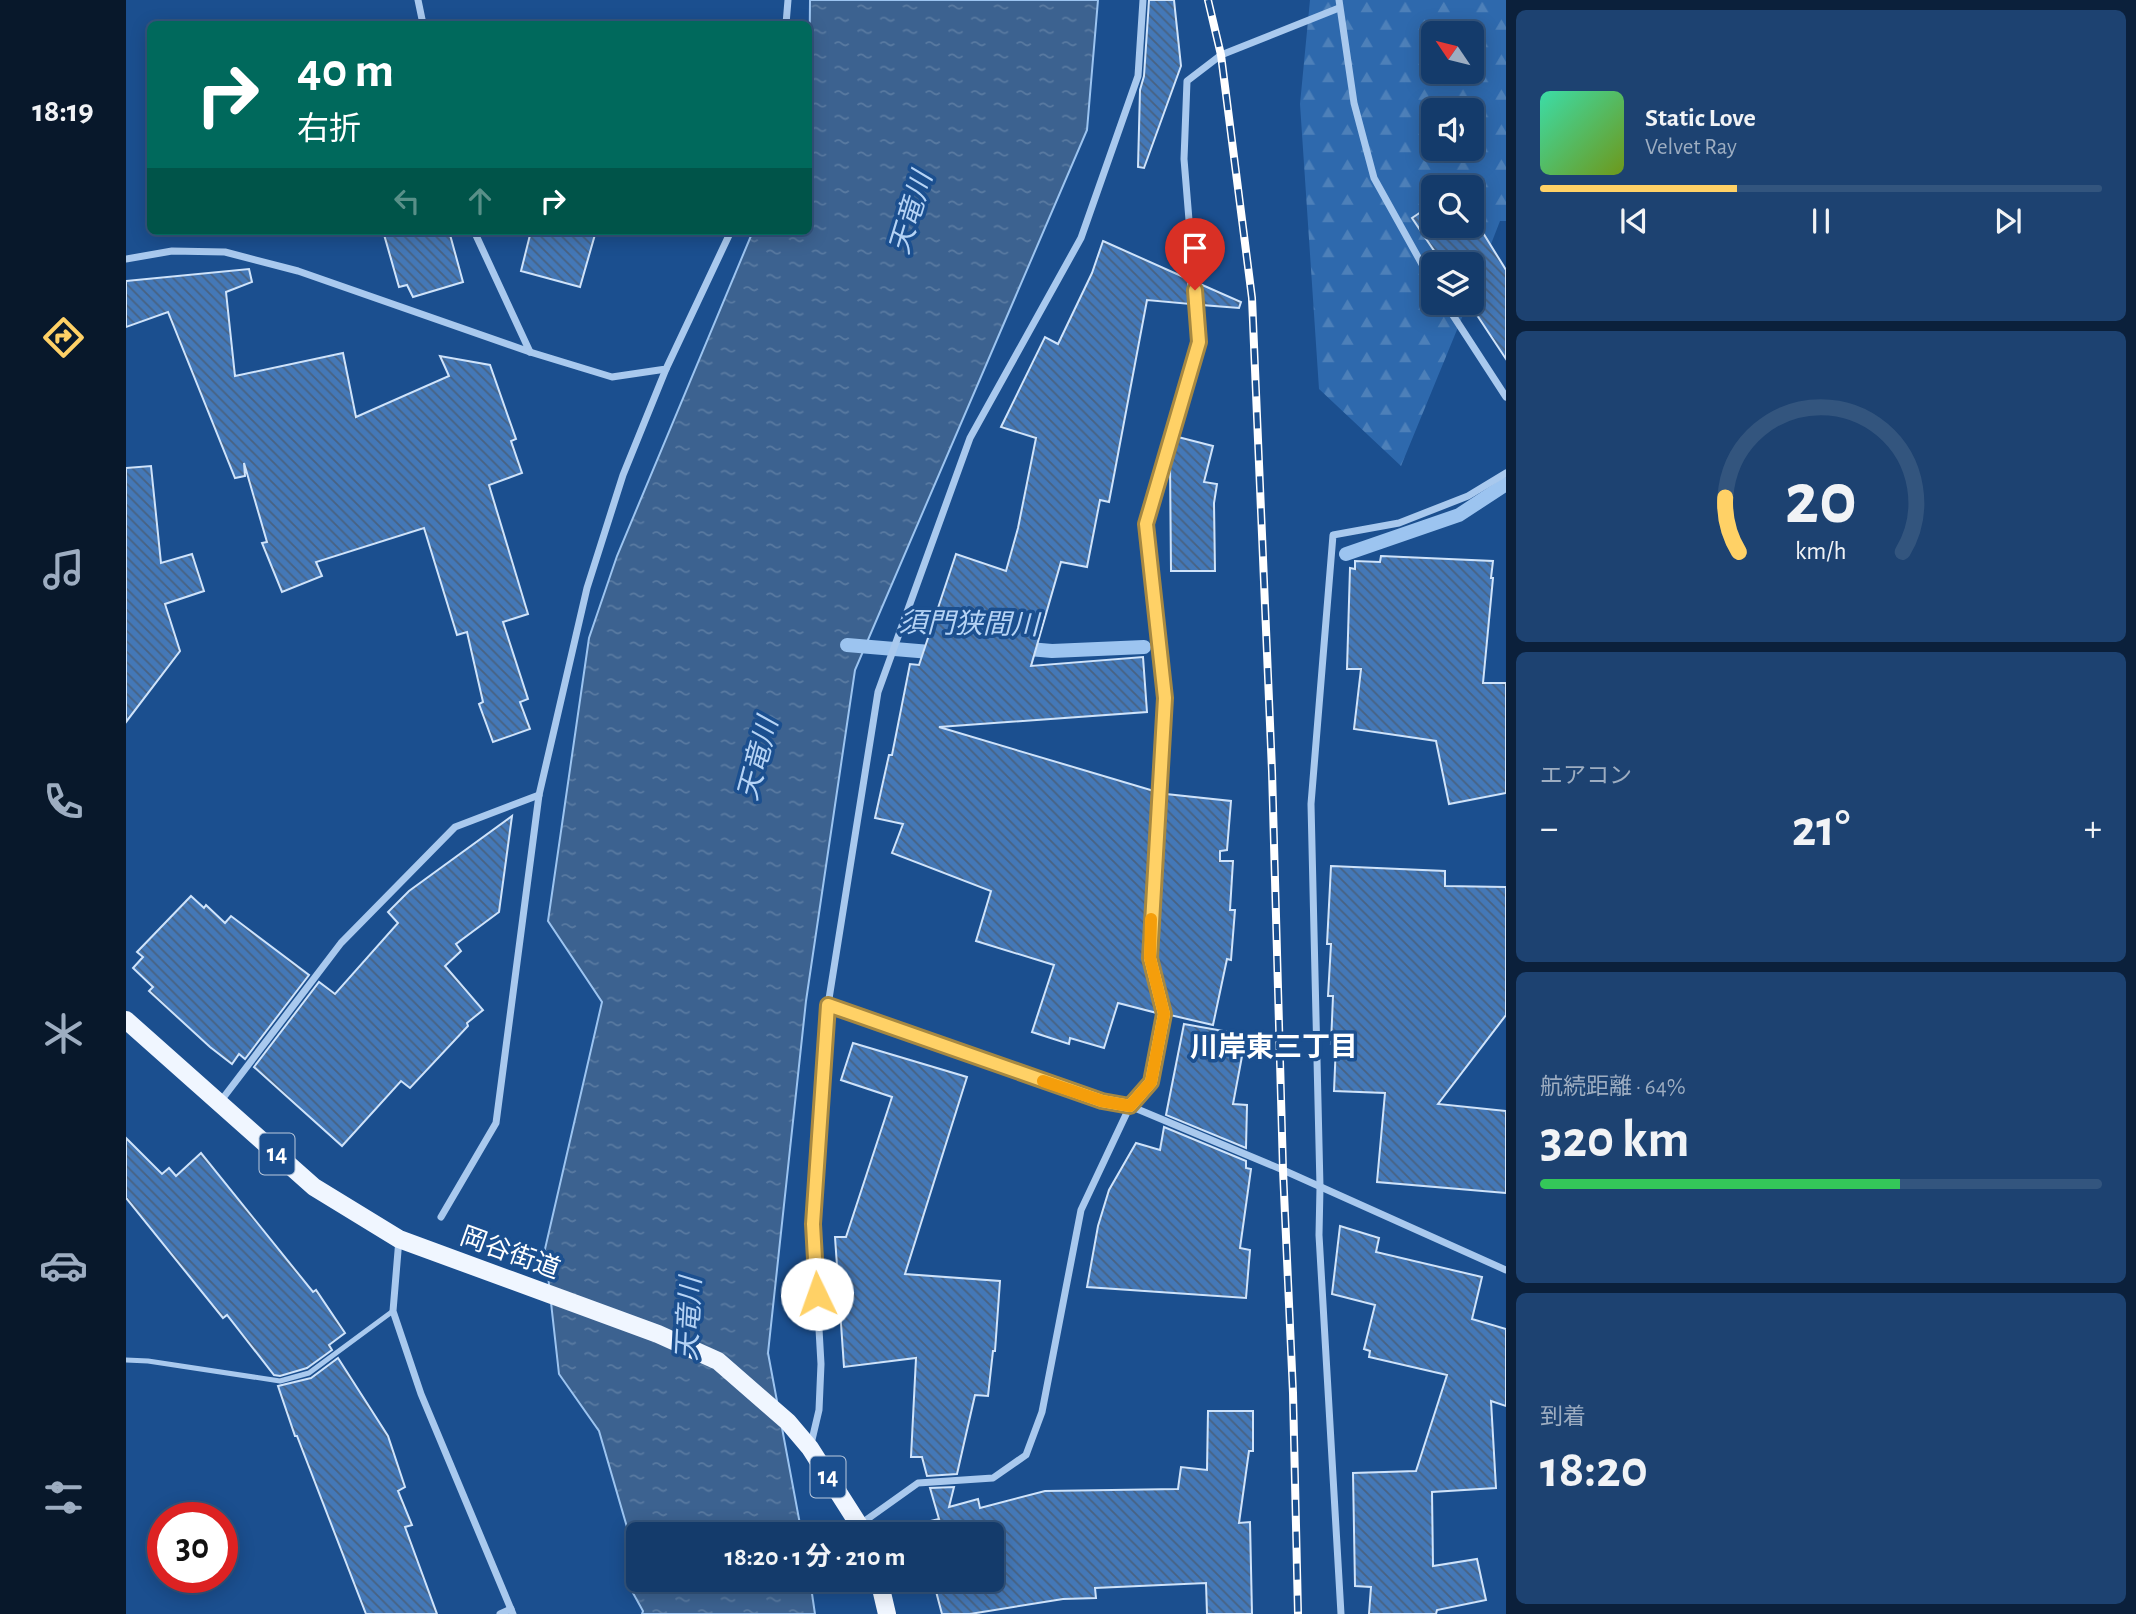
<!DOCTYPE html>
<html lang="ja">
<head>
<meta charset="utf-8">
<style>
	:root { --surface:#143b6b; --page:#1d4271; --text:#f1f3f6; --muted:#9dadc1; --line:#33557e; --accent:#ffd166 }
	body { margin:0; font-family:"Alegreya Sans","Noto Sans JP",sans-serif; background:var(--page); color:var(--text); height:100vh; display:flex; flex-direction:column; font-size:26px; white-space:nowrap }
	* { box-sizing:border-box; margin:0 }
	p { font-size:23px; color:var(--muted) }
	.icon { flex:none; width:38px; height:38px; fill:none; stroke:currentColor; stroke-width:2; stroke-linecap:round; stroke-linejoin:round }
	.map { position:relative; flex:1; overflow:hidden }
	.sheet { display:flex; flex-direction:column; gap:10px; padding:10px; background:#0b203b; width:630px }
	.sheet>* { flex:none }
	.banner { position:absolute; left:21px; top:21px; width:665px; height:214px; border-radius:10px; box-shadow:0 4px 18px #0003,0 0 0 2px var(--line); background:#00695c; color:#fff; overflow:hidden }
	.needle { width:46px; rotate:305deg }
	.buttons { position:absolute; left:1295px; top:21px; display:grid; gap:14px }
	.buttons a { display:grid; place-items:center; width:63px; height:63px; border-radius:10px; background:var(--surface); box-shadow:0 4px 18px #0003,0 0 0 2px var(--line); font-size:35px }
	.speed { position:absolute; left:21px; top:1502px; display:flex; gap:14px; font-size:35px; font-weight:700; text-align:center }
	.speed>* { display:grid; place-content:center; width:91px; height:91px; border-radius:50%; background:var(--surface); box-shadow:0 4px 18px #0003,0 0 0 2px var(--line); line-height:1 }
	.speed .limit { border:10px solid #d22; background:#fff; color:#111 }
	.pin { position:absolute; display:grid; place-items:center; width:60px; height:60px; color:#fff; margin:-72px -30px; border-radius:50% 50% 50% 0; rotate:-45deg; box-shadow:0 0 7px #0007 }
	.pin .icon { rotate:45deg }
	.me { position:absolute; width:77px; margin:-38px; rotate:357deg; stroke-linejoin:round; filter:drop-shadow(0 0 5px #0008) }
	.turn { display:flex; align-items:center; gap:24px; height:147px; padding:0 35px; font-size:32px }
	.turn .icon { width:91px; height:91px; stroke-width:2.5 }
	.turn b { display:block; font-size:49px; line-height:60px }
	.lanes { display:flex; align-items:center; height:66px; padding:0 35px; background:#0003; justify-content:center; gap:35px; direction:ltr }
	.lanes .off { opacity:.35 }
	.big { font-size:52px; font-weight:700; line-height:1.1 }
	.sheet .card { flex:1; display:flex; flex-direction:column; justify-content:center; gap:10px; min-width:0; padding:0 24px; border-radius:10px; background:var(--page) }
	.sheet .dial { align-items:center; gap:0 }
	.dial svg { height:182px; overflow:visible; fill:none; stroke:var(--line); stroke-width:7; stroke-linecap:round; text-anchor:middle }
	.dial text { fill:var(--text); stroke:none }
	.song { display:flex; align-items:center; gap:21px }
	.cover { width:84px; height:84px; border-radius:10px; background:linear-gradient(135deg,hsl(160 70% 55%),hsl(80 70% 35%)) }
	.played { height:7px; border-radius:4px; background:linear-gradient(90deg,var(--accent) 35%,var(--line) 35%) }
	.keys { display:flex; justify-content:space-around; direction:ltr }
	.heat { display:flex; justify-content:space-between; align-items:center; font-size:38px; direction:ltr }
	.charge { height:10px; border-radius:5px; background:linear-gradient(90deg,#34c759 64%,var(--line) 0) }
	.trip { position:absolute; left:500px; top:1522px; width:378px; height:70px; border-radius:10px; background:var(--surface); box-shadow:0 4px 18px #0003,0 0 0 2px var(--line); font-weight:700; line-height:70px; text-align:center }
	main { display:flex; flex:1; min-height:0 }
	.dock { display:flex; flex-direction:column; width:126px; justify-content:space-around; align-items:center; background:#08182b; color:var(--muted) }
	.dock .icon { width:49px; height:49px }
	.dock .current { color:var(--accent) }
	.dock b { font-size:32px; color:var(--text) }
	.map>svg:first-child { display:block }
	.forest { fill:url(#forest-firs); fill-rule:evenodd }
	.water { fill:url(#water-ripples); stroke:#9cc4f0; stroke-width:2 }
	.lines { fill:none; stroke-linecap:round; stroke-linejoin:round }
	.stream { stroke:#9cc4f0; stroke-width:14 }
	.building { fill:url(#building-back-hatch); stroke:#cfe3fa; stroke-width:2 }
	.lane { stroke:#a9c9ee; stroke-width:5 }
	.street { stroke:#a9c9ee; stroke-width:7 }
	.primary { stroke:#f0f6ff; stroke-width:18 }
	.rail-casing { stroke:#fff; stroke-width:8 }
	.rail { stroke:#1b4f8f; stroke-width:5; stroke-dasharray:16; stroke-linecap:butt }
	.route-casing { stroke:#a68842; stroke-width:18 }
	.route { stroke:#ffd166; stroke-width:12 }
	.slow { stroke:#f59e0b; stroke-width:12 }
	.labels { text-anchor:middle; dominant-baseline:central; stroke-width:7; stroke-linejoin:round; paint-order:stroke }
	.shield { fill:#1b4f8f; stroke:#bbcadd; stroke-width:2 }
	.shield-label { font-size:24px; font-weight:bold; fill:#fff }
	.street-label { font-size:26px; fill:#fff; stroke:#1b4f8f }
	.water-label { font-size:28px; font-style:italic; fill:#b5d3f5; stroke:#1b4f8f }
	.neighbourhood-label { font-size:28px; font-weight:bold; fill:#fff; stroke:#1b4f8f }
</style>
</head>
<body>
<main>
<nav class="dock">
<b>18:19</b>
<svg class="icon current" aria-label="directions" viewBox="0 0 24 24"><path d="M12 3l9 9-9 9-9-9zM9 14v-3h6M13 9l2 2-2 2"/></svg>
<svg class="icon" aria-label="music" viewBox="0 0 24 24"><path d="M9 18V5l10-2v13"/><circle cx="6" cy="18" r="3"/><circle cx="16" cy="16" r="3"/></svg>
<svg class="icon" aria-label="phone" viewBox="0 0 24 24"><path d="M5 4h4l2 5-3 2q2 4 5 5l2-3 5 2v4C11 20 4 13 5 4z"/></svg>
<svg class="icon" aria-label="climate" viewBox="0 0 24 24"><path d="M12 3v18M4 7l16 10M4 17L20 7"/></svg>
<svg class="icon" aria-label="car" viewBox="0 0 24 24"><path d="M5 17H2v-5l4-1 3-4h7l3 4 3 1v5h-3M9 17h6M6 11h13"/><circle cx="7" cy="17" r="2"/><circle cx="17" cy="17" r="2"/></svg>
<svg class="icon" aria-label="filters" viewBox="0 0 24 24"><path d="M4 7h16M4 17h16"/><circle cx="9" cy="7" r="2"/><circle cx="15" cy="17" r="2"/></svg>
</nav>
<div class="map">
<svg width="1380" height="1614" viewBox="0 0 1380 1614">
	<defs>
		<pattern id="forest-firs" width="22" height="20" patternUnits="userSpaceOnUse" patternTransform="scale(1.75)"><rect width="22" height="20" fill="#2e69ad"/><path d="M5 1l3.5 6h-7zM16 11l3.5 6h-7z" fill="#4d80b9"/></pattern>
		<pattern id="water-ripples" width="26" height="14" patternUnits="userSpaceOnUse" patternTransform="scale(1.75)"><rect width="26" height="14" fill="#3c6290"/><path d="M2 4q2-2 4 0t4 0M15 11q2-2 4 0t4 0" fill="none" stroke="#597aa1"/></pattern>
		<pattern id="building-back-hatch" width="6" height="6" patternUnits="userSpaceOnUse" patternTransform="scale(1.75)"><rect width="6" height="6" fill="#4478b7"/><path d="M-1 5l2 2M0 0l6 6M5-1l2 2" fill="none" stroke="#486282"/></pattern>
	</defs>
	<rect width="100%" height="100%" fill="#1b4f8f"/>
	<path class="forest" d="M1184,0H1380V221H1374L1346,293V264H1307V303H1342L1275,466L1193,389L1174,104ZM1307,33H1346V72H1307ZM1307,110H1346V149H1307ZM1307,187H1346V226H1307Z"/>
	<path class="water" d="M684,0H972L961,130L729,670L680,1001L642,1353L676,1535H513V1580H684L689,1614H516L517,1611L502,1584L503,1534L473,1431L433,1374L419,1249L476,1002L422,921L463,638L491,556L627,231H682Z"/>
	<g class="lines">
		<g class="stream">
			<path d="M1220,554L1333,515L1380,484"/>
			<path d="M721,645L816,653"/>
			<path d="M891,648L926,651L1018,647"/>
		</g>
	</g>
	<g class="building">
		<path d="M1023,0H1048L1055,66L1018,168L1012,167L1014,90L1018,76Z"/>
		<path d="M1307,204V226H1346V215L1380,270V359L1343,303H1346V264H1317L1286,218Z"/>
		<path d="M257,231H323L337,282L287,297L281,285L273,287Z"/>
		<path d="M405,231H470L454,287L395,271Z"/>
		<path d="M977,241L1062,279L1064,304L1021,300L983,502L974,500L961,567L935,562L905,666L1017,657L1021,712L813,727L1028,791L1018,958L1031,1013L992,1003L978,1048L944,1038L943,1044L906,1032L928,965L850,941L865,891L766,853L777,824L749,818L763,755H766L784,664L793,665L830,554L880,571L892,528L910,438L875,427L919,337L932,344L966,273Z"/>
		<path d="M123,269L126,282L100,292L109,376L217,353L230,417L323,376L314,356L364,365L390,439L385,441L396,473L363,485L402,614L377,622L402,699L394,702L404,729L367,742L353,704L357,702L341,632L331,635L298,528L190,562L196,576L156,592L136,543L141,542L118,463L119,476L109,478L42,312L0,327V281Z"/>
		<path d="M1074,284L1115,302L1113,308L1076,305Z"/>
		<path d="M1052,437L1087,446L1078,482L1091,484L1088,503L1089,571H1045L1044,463Z"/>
		<path d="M25,466L35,563L66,554L78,591L39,604L54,651L0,722V468Z"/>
		<path d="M1255,556L1367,561L1365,578H1367L1357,683H1380V793L1323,804L1310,741L1228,729L1235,669H1221L1224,568L1229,569V561L1254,562Z"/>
		<path d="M1040,794L1105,801L1101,850L1094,851V861H1107L1104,910H1109L1105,960L1101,959L1087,1025L1044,1015L1030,957Z"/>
		<path d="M386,816L373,912L330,944L335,951L319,966L357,1010L341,1023L342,1026L284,1088L275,1081L216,1146L128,1067L193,982L209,994L272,923L262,912L283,891Z"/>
		<path d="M1205,866L1319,871V886L1380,887V1015L1312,1104L1380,1111V1193L1251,1182L1259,1093L1208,1091L1210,1044H1205L1207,996H1202L1205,944H1201Z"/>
		<path d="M65,896L78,908L80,905L99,923L105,916L183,975L119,1059L113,1054L106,1064L84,1047L23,991L27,987L7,968L17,957L11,952Z"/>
		<path d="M1058,1024L1120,1035L1107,1104L1121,1105L1120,1148L1040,1115Z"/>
		<path d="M727,1043L841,1077L779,1274L874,1281L869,1351H867L862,1396L849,1395L831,1474L801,1476L796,1457H785L790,1358L718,1367L709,1237H720L766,1097L715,1080Z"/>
		<path d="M1038,1127L1120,1161V1168L1125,1169L1114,1248L1124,1250L1120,1298L961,1287L972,1226L983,1190L1010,1143L1034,1150Z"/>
		<path d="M0,1138L36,1174L43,1168L50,1176L75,1153L187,1292L190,1290L219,1333L203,1345L206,1350L181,1368L154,1376L148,1375L101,1315L97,1318L0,1198Z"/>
		<path d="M1214,1226L1253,1238L1250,1252L1356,1277L1346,1319L1380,1329V1406L1365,1401L1370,1488L1306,1492L1307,1566L1351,1559L1360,1600L1311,1610L1310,1614H1243L1245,1587L1229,1586L1227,1473L1290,1471L1321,1375L1243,1357L1244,1351L1238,1349L1249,1305L1206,1294Z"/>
		<path d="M212,1358L262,1436L279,1487L272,1491L286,1525L279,1527L311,1614H240L171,1436H169L152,1386L185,1378Z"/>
		<path d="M1082,1411H1127V1451H1123L1113,1523L1124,1522L1126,1614H1081L1080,1583L969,1588L970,1598L937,1599L844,1614H816L807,1580H866V1535H795L792,1524L813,1519L804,1488L828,1487L823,1507L852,1499L854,1508L919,1491L1052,1489L1055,1467L1081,1470Z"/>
	</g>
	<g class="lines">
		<path class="lane" d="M0,1360L22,1361L154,1381L183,1373L267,1311"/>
		<g class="street">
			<path d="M292,0L297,24"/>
			<path d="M1213,0L1228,103L1248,178L1307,284"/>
			<path d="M660,24L662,0"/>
			<path d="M348,231L404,352"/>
			<path d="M0,259L46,251L99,252L172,271L404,352L486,377L540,369L605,231"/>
			<path d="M1319,303L1380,397"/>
			<path d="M702,1005L976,1102L1004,1106L1157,1170L1380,1270"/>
			<path d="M94,1102L215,943L329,827L413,795"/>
			<path d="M315,1217L370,1123L413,795L461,588L497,475L540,369"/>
			<path d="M273,1239L267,1311L295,1394L387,1614"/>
			<path d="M685,1444L693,1410L695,1364L687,1224L702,1005L752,692L844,438L955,238L1012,76L1017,0"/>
			<path d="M733,1525L792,1483L867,1478L900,1455L916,1412L955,1210L1004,1106L1025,1082L1038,1014L1024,958L1039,698L1020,524L1073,342L1058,159L1061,81L1095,55L1213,8"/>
			<path d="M374,1614L385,1609"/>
			<path d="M1215,1614L1193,1235L1194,1187L1185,804L1207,535L1273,523L1342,496L1380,473"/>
		</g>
		<g class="primary">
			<path d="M0,1020L188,1187L273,1239L532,1334L592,1361L662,1422L684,1448L733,1525L737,1535"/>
			<path d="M753,1580L761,1614"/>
		</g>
		<g class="rail-casing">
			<path id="rail" d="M1082,0L1095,55L1126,298L1146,771L1157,1170L1167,1393L1172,1614"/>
		</g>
		<use href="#rail" class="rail"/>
	</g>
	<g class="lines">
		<g class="route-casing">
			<path id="route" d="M691,1294L687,1224L702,1005L976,1101L1004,1106L1025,1082L1038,1014L1024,958L1039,698L1020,524L1073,342L1069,290"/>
		</g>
		<use href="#route" class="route"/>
		<path class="slow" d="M917,1081L976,1101L1004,1106L1025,1082L1038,1014L1024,958L1025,919"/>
	</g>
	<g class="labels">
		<g class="shield">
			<rect x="133.5" y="1133.5" width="35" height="41" rx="5"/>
			<rect x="684.5" y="1456.5" width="35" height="41" rx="5"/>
		</g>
		<g class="shield-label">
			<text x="151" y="1154">14</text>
			<text x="702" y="1477">14</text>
		</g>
		<g class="street-label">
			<text transform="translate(384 1253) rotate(20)">岡谷街道</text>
		</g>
		<g class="water-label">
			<text transform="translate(786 213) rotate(-73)">天竜川</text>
			<text transform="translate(843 625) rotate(1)">須門狭間川</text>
			<text transform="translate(633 759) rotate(-75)">天竜川</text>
			<text transform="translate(564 1319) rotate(-87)">天竜川</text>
		</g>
		<g class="neighbourhood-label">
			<text x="1148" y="1048">川岸東三丁目</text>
		</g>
	</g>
</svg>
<div class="buttons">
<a><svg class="needle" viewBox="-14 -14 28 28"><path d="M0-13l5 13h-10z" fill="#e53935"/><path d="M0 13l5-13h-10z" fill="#9dadc1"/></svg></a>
<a><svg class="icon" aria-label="sound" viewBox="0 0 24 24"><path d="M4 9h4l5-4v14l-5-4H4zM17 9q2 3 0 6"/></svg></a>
<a><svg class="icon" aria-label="search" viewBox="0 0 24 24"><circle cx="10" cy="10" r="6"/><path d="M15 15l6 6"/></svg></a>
<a><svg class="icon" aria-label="layers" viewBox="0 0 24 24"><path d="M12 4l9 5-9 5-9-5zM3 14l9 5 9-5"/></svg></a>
</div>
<div class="speed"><div class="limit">30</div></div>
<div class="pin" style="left:1069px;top:290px;background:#d93025"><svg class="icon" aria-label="arrive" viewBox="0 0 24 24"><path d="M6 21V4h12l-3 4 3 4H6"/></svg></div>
<svg class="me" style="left:691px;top:1294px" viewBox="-20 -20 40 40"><circle r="19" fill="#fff"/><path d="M0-13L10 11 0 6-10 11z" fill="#ffd166"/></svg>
<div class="trip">18:20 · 1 分 · 210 m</div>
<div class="banner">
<div class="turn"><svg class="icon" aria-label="right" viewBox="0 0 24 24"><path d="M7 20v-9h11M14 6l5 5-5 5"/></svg><div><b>40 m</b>右折</div></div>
<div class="lanes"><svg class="icon off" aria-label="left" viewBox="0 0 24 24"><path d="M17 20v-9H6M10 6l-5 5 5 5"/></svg><svg class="icon off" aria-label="ahead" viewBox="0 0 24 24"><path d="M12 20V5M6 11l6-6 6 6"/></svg><svg class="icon" aria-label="right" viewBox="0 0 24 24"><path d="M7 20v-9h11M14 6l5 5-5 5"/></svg></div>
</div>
</div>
<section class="sheet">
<div class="card">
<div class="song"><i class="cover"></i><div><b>Static Love</b><p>Velvet Ray</p></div></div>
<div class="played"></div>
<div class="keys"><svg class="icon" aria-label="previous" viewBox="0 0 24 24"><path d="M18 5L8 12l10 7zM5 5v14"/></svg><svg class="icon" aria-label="pause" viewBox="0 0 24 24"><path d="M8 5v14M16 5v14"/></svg><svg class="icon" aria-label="next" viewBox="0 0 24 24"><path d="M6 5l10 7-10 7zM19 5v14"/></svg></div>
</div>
<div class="card dial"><svg viewBox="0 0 100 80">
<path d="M14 69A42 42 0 1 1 86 69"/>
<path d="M14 69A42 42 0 0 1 8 45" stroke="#ffd166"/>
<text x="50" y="56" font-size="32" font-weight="700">20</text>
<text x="50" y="72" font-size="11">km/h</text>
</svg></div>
<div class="card"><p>エアコン</p>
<div class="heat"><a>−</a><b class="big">21°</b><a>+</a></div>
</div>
<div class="card"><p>航続距離 · 64%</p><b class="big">320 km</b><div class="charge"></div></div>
<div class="card"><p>到着</p><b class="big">18:20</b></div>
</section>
</main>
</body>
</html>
